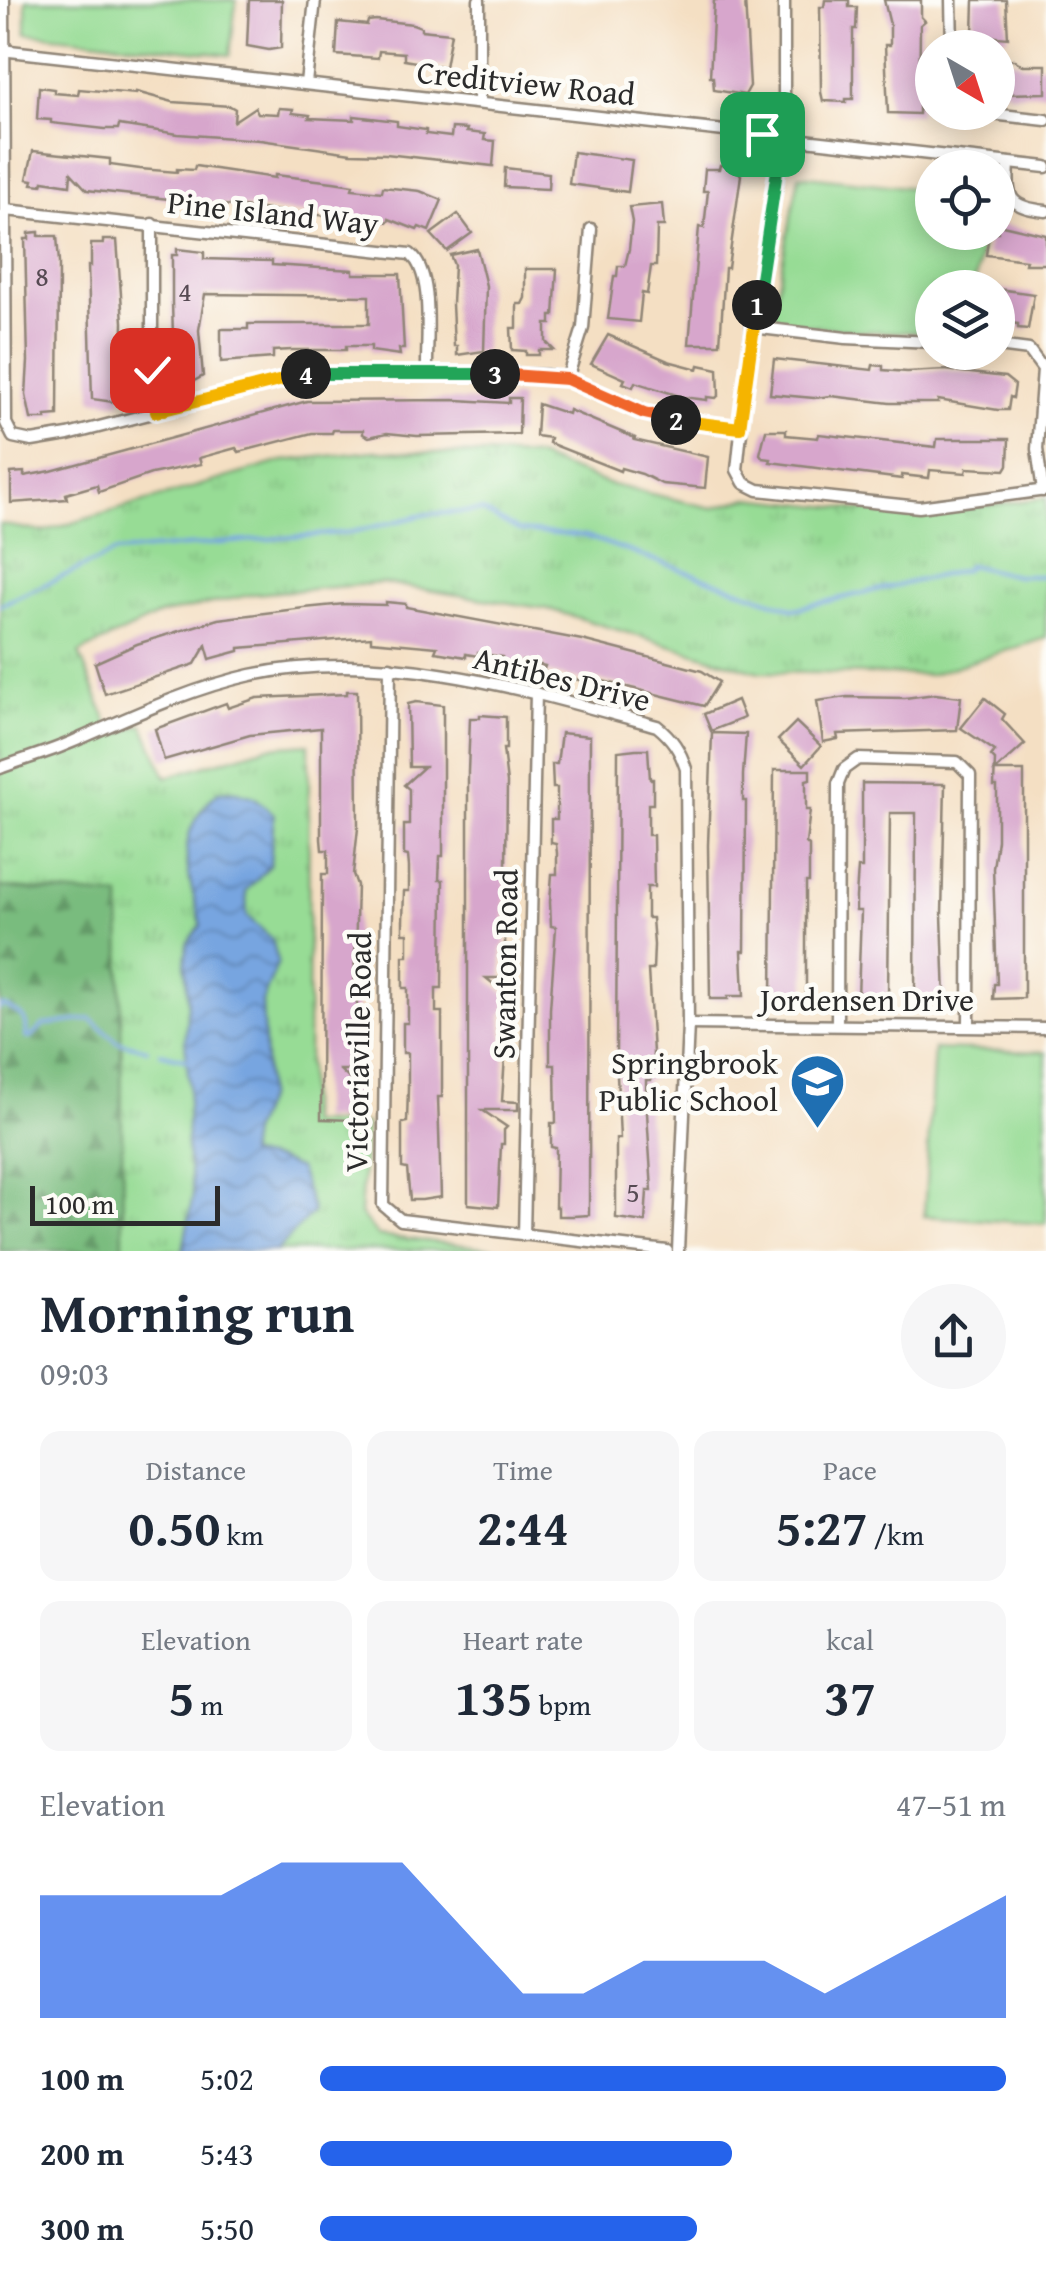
<!DOCTYPE html>
<meta charset="utf-8">
<style>
:root{--surface:#fff;--page:#f6f6f7;--text:#1f2937;--muted:#747a83;--accent:#2563eb}
body{margin:0;font-family:"Gentium Book Plus",serif;background:var(--page);color:var(--text);height:100vh;display:flex;flex-direction:column;font-size:38px;white-space:nowrap}
*{box-sizing:border-box;margin:0}
p{font-size:32px;color:var(--muted)}
.icon{flex:none;width:55px;height:55px;fill:none;stroke:currentColor;stroke-width:2;stroke-linecap:round;stroke-linejoin:round}
.map{position:relative;height:1251px;overflow:hidden}
.panel{display:flex;flex-direction:column;background:var(--surface);flex:1}
.panel>*{flex:none}
.needle{width:65px;rotate:141deg}
.tools{position:absolute;left:915px;top:30px;display:grid;gap:20px}
.tools a{display:grid;place-items:center;width:100px;height:100px;border-radius:50%;background:var(--surface);box-shadow:0 5px 25px #0003;font-size:50px}
.scale{position:absolute;left:30px;bottom:25px;width:190px;box-sizing:border-box;padding-left:10px;border:5px solid #2b2b2b;border-top:0;font-size:28px;line-height:35px;white-space:nowrap;color:#2b2b2b;-webkit-text-stroke:8px #fdfcf7;paint-order:stroke}
.pin{position:absolute;display:grid;place-items:center;width:85px;height:85px;color:#fff;margin:-42px;border-radius:20px;box-shadow:0 5px 15px #0006}
.km{position:absolute;width:50px;height:50px;margin:-25px;border-radius:50%;background:#222;color:#fff;font-size:28px;line-height:50px;text-align:center}
.round{display:grid;place-items:center;flex:none;width:105px;height:105px;border-radius:52px;background:var(--page)}
.headline{display:flex;align-items:center;justify-content:space-between;height:170px;padding:0 40px}
h1{font-size:55px;font-weight:700;line-height:75px}
.figures{display:grid;grid-template-columns:repeat(3,1fr);gap:15px;height:170px;padding:10px 40px}
.figures div{display:grid;align-content:center;border-radius:20px;background:var(--page);text-align:center}
.figures b{font-size:50px;font-weight:700}
.figures small{font-size:28px;font-weight:400}
.figures p{font-size:28px}
.chart{height:280px;padding:20px 40px}
.chart p{display:flex;justify-content:space-between}
.chart svg{width:100%;height:180px;margin-top:10px;fill:var(--accent);opacity:.7}
ul{padding:0 40px;list-style:none;font-size:32px}
li{display:grid;grid-template-columns:160px 120px 1fr;align-items:center;height:75px}
li i{height:25px;border-radius:12px;background:var(--accent)}
.map>svg:first-child{display:block}
.grass{fill:url(#grass-tufts);stroke:#618460;stroke-width:2.5}
.forest{fill:url(#forest-firs);stroke:#527454;stroke-width:2.5}
.park{fill:#97dc95;stroke:#618460;stroke-width:2.5}
.water{fill:url(#water-waves);stroke:#516886;stroke-width:2.5}
.lines{fill:none;stroke-linecap:round;stroke-linejoin:round}
.stream{stroke:#77a5e0;stroke-width:4}
.building{fill:#d7a6cc}
.minor-casing{stroke:#908577;stroke-width:15}
.minor{stroke:#fff;stroke-width:10}
.split-1-casing{stroke:#fff;stroke-width:20}
.split-2-casing{stroke:#fff;stroke-width:20}
.split-3-casing{stroke:#fff;stroke-width:20}
.split-4-casing{stroke:#fff;stroke-width:20}
.split-5-casing{stroke:#fff;stroke-width:20}
.split-1{stroke:#22a559;stroke-width:12}
.split-2{stroke:#f5b400;stroke-width:12}
.split-3{stroke:#f0652b;stroke-width:12}
.split-4{stroke:#22a559;stroke-width:12}
.split-5{stroke:#f5b400;stroke-width:12}
.labels{text-anchor:middle;stroke-width:9;stroke-linejoin:round;paint-order:stroke}
.number-label{font-size:28px;fill:#564a53}
.street-label{font-size:32px;fill:#2b2b2b;stroke:#fdfcf7}
.poi-label{font-size:32px;fill:#2b2b2b;stroke:#fdfcf7;text-anchor:end}
</style>
<div class="map">
<svg width="1046" height="1251" viewBox="0 0 1046 1251">
<defs>
<pattern id="grass-tufts" width="24" height="20" patternUnits="userSpaceOnUse" patternTransform="scale(2.5)"><rect width="24" height="20" fill="#97dc95"/><path d="M3 7l-1-3M5 7V3M7 7l1-3M15 17l-1-3M17 17v-4M19 17l1-3" fill="none" stroke="#82bd81"/></pattern>
<pattern id="forest-firs" width="22" height="20" patternUnits="userSpaceOnUse" patternTransform="scale(2.5)"><rect width="22" height="20" fill="#79bc7e"/><path d="M5 1l3.5 6h-7zM16 11l3.5 6h-7z" fill="#639967"/></pattern>
<pattern id="water-waves" width="16" height="10" patternUnits="userSpaceOnUse" patternTransform="scale(2.5)"><rect width="16" height="10" fill="#77a5e0"/><path d="M0 5q4-4 8 0t8 0" fill="none" stroke="#6287b6"/></pattern>
</defs>
<rect width="100%" height="100%" fill="#fdfcf7"/>
<filter id="ink" filterUnits="userSpaceOnUse"><feTurbulence type="fractalNoise" baseFrequency=".01" numOctaves="2"/><feDisplacementMap in="SourceGraphic" scale="20" xChannelSelector="R" yChannelSelector="G"/><feConvolveMatrix kernelMatrix="1 2 1 2 8 2 1 2 1" color-interpolation-filters="sRGB"/></filter>
<filter id="wash" filterUnits="userSpaceOnUse"><feTurbulence type="fractalNoise" baseFrequency=".0048" numOctaves="4" result="noise"/><feDisplacementMap in="SourceGraphic" scale="40" xChannelSelector="R" yChannelSelector="G"/><feGaussianBlur stdDeviation="2.25" result="paint"/><feColorMatrix in="noise" values="0 0 0 0 0 0 0 0 0 0 0 0 0 0 0 0 0 1.4 0 .05"/><feComposite in="paint" operator="in"/></filter>
<g filter="url(#wash)">
<rect width="100%" height="100%" fill="#f4dfc3"/>
<path class="grass" d="M 374,451 L 534,456 L 608,484 L 712,508 L 749,498 L 910,515 L 1046,498 L 1046,638 L 929,675 L 759,672 L 548,609 L 382,583 L 254,594 L 159,615 L 79,653 L 113,736 L 143,724 L 166,777 L 267,747 L 309,744 L 308,1123 L 366,1124 L 360,1214 L 378,1236 L 510,1250 L 0,1251 L 0,524 L 42,532 L 283,461 Z"/>
<path class="forest" d="M 0,887 L 120,897 L 123,1251 L 0,1251 Z"/>
<g class="park">
<path d="M 26,0 L 236,0 L 230,55 L 26,33 Z"/>
<path d="M 799,175 L 932,190 L 932,232 L 984,233 L 974,287 L 932,288 L 932,333 L 858,331 L 784,323 L 776,319 L 773,310 Z"/>
<path d="M 934,1049 L 1046,1052 L 1046,1224 L 924,1216 Z"/>
</g>
<path class="water" d="M 233,791 L 254,797 L 274,814 L 270,865 L 246,891 L 247,916 L 272,939 L 278,962 L 262,1002 L 267,1096 L 251,1133 L 248,1155 L 278,1160 L 299,1169 L 313,1212 L 276,1251 L 183,1251 L 193,1194 L 186,1145 L 189,1085 L 185,1041 L 188,1000 L 185,964 L 187,944 L 201,925 C 188,870 170,836 218,792 Z"/>
<g class="lines">
<g class="stream">
<path d="M 0,605 L 116,552 L 352,532 L 428,514 L 482,511 L 519,531 L 585,536 L 794,609 L 964,570 L 969,565 L 1016,576 L 1046,576"/>
<path d="M 0,1008 L 2,1005 C 20,1013 29,1016 26,1037 L 31,1037 L 44,1025 L 91,1019 L 118,1042 L 147,1049"/>
<path d="M 160,1053 L 188,1060"/>
</g>
</g>
<g id="blocks">
<g class="building">
<path d="M 249,0 L 282,0 L 281,48 L 269,50 L 247,46 Z"/>
<path d="M 714,0 L 745,0 L 750,86 L 745,95 L 714,90 L 713,77 L 710,77 Z"/>
<path d="M 825,0 L 849,0 L 849,7 L 857,7 L 856,29 L 853,29 L 853,99 L 846,99 L 846,102 L 823,101 L 821,92 L 820,7 L 824,7 Z"/>
<path d="M 884,0 L 921,0 L 921,17 L 925,21 L 920,25 L 919,114 L 888,113 L 885,45 L 890,45 L 890,25 Z"/>
<path d="M 974,0 L 1006,0 L 1008,38 L 973,35 Z"/>
<path d="M 376,20 L 413,24 L 421,27 L 421,30 L 451,33 L 445,67 L 404,60 L 404,53 L 379,51 L 378,58 L 336,55 L 338,22 L 367,25 L 368,21 Z"/>
<path d="M 1005,60 L 1014,60 L 1022,65 L 1046,65 L 1046,93 L 1008,94 L 1008,90 L 998,90 L 998,63 Z"/>
<path d="M 39,87 L 54,89 L 54,93 L 78,95 L 79,89 L 136,94 L 136,92 L 173,102 L 230,106 L 235,109 L 234,121 L 255,107 L 258,113 L 278,114 L 279,108 L 293,109 L 292,113 L 310,115 L 309,118 L 354,120 L 354,116 L 397,121 L 397,126 L 426,130 L 426,134 L 451,137 L 452,128 L 467,129 L 466,132 L 485,134 L 484,140 L 495,141 L 493,166 L 386,154 L 351,153 L 260,140 L 178,134 L 119,125 L 118,129 L 105,129 L 51,123 L 51,120 L 37,119 Z"/>
<path d="M 33,151 L 110,159 L 110,165 L 140,169 L 177,172 L 177,169 L 194,170 L 195,166 L 275,178 L 275,175 L 333,182 L 353,185 L 352,189 L 382,192 L 383,187 L 420,191 L 442,200 L 429,231 L 419,227 L 417,230 L 389,219 L 388,222 L 279,211 L 87,190 L 71,173 L 70,185 L 43,181 L 42,185 L 32,184 L 33,180 L 27,179 Z"/>
<path d="M 573,152 L 632,160 L 628,192 L 569,184 Z"/>
<path d="M 720,165 L 734,167 L 741,175 L 731,246 L 728,268 L 725,268 L 720,344 L 689,344 L 699,227 L 704,228 L 708,191 L 703,191 L 705,169 L 719,169 Z"/>
<path d="M 505,168 L 549,173 L 548,189 L 504,187 Z"/>
<path d="M 662,204 L 664,226 L 657,226 L 656,266 L 651,266 L 647,294 L 642,293 L 639,322 L 608,319 L 614,276 L 617,276 L 618,266 L 625,266 L 629,249 L 632,222 L 629,207 Z"/>
<path d="M 458,214 L 472,233 L 447,251 L 431,234 Z"/>
<path d="M 998,224 L 1046,235 L 1046,264 L 1025,264 L 1026,260 L 986,255 L 989,232 L 998,232 Z"/>
<path d="M 39,232 L 39,236 L 57,236 L 59,263 L 58,415 L 45,416 L 46,419 L 31,419 L 26,395 L 28,361 L 25,239 L 29,239 L 29,233 Z"/>
<path d="M 103,240 L 117,240 L 123,322 L 121,403 L 92,399 L 88,266 L 91,266 L 91,244 L 103,244 Z"/>
<path d="M 177,249 L 204,252 L 204,259 L 272,261 L 272,265 L 353,270 L 353,274 L 400,274 L 404,349 L 399,349 L 400,355 L 371,351 L 371,346 L 346,346 L 346,350 L 292,350 L 273,351 L 273,358 L 221,362 L 221,329 L 248,329 L 248,324 L 369,324 L 369,296 L 205,294 L 199,330 L 203,376 L 194,381 L 178,381 L 177,372 L 174,372 L 172,302 L 172,255 L 177,255 Z"/>
<path d="M 477,249 L 486,286 L 484,351 L 457,355 L 457,346 L 454,346 L 452,304 L 454,265 L 450,255 Z"/>
<path d="M 525,269 L 557,269 L 554,316 L 551,316 L 551,324 L 546,324 L 546,342 L 554,350 L 539,350 L 539,355 L 526,355 L 526,351 L 512,350 L 511,328 L 517,328 L 517,304 L 522,304 L 525,298 Z"/>
<path d="M 998,289 L 1034,294 L 1028,329 L 1018,328 L 1018,324 L 998,322 Z"/>
<path d="M 608,335 L 668,361 L 698,369 L 699,365 L 718,369 L 719,395 L 716,398 L 707,397 L 707,400 L 683,397 L 635,382 L 633,387 L 623,383 L 625,379 L 591,364 Z"/>
<path d="M 774,359 L 872,370 L 873,365 L 883,366 L 883,370 L 907,372 L 945,370 L 1005,377 L 1015,385 L 1013,398 L 1010,397 L 1008,410 L 998,410 L 938,400 L 938,403 L 890,403 L 831,396 L 814,398 L 770,394 Z"/>
<path d="M 509,398 L 520,398 L 519,434 L 417,436 L 387,433 L 369,437 L 363,434 L 363,430 L 333,430 L 332,433 L 312,433 L 239,452 L 236,448 L 199,458 L 201,464 L 151,474 L 99,492 L 97,485 L 66,494 L 67,499 L 11,503 L 11,473 L 24,472 L 24,476 L 51,471 L 307,401 L 457,400 L 509,403 Z"/>
<path d="M 538,404 L 568,414 L 569,410 L 635,438 L 634,440 L 708,457 L 705,488 L 662,484 L 642,474 L 621,468 L 620,471 L 549,443 L 550,438 L 536,436 Z"/>
<path d="M 766,430 L 786,430 L 786,435 L 818,438 L 819,434 L 936,447 L 937,439 L 1009,439 L 1008,465 L 1005,470 L 967,468 L 966,473 L 930,470 L 929,478 L 902,475 L 902,479 L 770,462 L 771,459 L 763,458 L 760,454 Z"/>
<path d="M 386,602 L 406,604 L 406,607 L 582,640 L 702,671 L 719,682 L 704,706 L 607,682 L 586,678 L 584,681 L 543,672 L 545,666 L 522,661 L 520,667 L 501,663 L 502,657 L 478,653 L 478,656 L 466,654 L 466,657 L 435,652 L 437,647 L 371,641 L 371,637 L 239,648 L 239,651 L 210,659 L 206,645 L 195,664 L 105,694 L 95,663 L 137,644 L 218,619 L 304,608 L 345,604 L 386,605 Z"/>
<path d="M 347,691 L 357,691 L 358,828 L 353,874 L 357,885 L 354,995 L 357,995 L 357,1038 L 354,1038 L 353,1070 L 340,1070 L 357,1086 L 357,1120 L 321,1119 L 322,874 L 328,874 L 328,850 L 322,850 L 321,839 L 321,728 L 250,735 L 164,760 L 155,729 L 226,703 L 228,708 L 257,698 L 347,694 Z"/>
<path d="M 935,694 L 961,697 L 957,730 L 837,734 L 838,739 L 823,742 L 817,701 L 847,697 L 905,698 Z"/>
<path d="M 985,698 L 1005,714 L 1002,719 L 1025,744 L 995,771 L 1024,771 L 1024,998 L 993,999 L 994,984 L 997,984 L 993,868 L 997,840 L 997,786 L 994,786 L 995,760 L 991,756 L 995,751 L 961,728 Z"/>
<path d="M 737,700 L 744,718 L 711,731 L 704,714 Z"/>
<path d="M 416,702 L 443,705 L 443,856 L 440,856 L 439,880 L 443,880 L 442,988 L 436,988 L 436,1012 L 442,1012 L 442,1097 L 438,1097 L 441,1197 L 422,1200 L 410,1200 L 407,1169 L 402,1168 L 402,1123 L 407,1122 L 408,1088 L 408,1053 L 403,1053 L 403,1023 L 408,1023 L 408,988 L 403,988 L 403,956 L 408,956 L 408,933 L 403,933 L 403,921 L 404,891 L 409,891 L 409,867 L 408,856 L 404,855 L 404,825 L 409,825 L 409,789 L 404,785 L 424,767 L 409,767 L 408,704 Z"/>
<path d="M 480,715 L 506,717 L 506,749 L 503,749 L 507,783 L 505,947 L 502,947 L 502,978 L 486,978 L 507,995 L 505,1013 L 502,1013 L 505,1057 L 502,1101 L 518,1102 L 518,1110 L 482,1110 L 507,1127 L 504,1130 L 504,1144 L 501,1144 L 498,1207 L 468,1204 L 468,772 L 470,718 L 480,718 Z"/>
<path d="M 796,722 L 821,746 L 804,765 L 778,740 Z"/>
<path d="M 561,733 L 590,736 L 589,1215 L 573,1216 L 558,1216 L 558,1207 L 555,1207 L 556,1148 L 551,1147 L 551,1123 L 556,1123 L 555,1065 L 550,1065 L 550,1009 L 556,927 L 551,926 L 550,902 L 552,874 L 557,874 L 557,853 L 556,844 L 551,843 L 551,819 L 557,819 L 557,788 L 553,788 L 552,764 L 557,764 Z"/>
<path d="M 712,733 L 746,734 L 743,775 L 743,801 L 746,801 L 745,951 L 742,951 L 744,996 L 728,996 L 728,999 L 710,999 L 708,845 Z"/>
<path d="M 636,749 L 648,749 L 650,779 L 653,779 L 653,804 L 648,804 L 648,835 L 653,835 L 654,887 L 647,887 L 647,918 L 652,918 L 654,945 L 653,970 L 648,970 L 653,1053 L 651,1080 L 646,1080 L 646,1097 L 652,1191 L 647,1191 L 645,1222 L 616,1218 L 616,1139 L 620,1139 L 616,1053 L 618,751 Z"/>
<path d="M 774,770 L 810,770 L 810,779 L 806,780 L 806,810 L 810,810 L 806,843 L 809,846 L 809,882 L 806,882 L 806,998 L 772,998 Z"/>
<path d="M 862,783 L 945,784 L 942,915 L 945,998 L 915,998 L 916,813 L 890,813 L 888,998 L 858,998 L 861,911 L 856,911 L 856,897 L 858,868 L 862,868 Z"/>
</g>
</g>
</g>
<g filter="url(#ink)">
<use href="#blocks" fill-opacity="0" stroke="#908577" stroke-width="2.5"/>
<g class="lines">
<defs>
<g id="minor">
<path d="M 4,0 L 6,423 L 13,437 L 32,441 L 68,435 L 308,373 L 547,375 L 567,379 L 653,416 L 740,428"/>
<path d="M 784,0 L 784,116 L 781,156 L 752,327 L 737,470 L 744,483 L 758,490 L 919,507 L 1046,490"/>
<path d="M 951,0 L 952,48"/>
<path d="M 1,50 L 1046,167"/>
<path d="M 306,83 L 315,0"/>
<path d="M 479,102 L 479,0"/>
<path d="M 974,112 L 1046,120"/>
<path d="M 1009,163 C 1007,198 1008,207 1046,211"/>
<path d="M 6,210 L 410,254 C 435,273 426,342 427,373"/>
<path d="M 152,224 L 152,370 L 156,412"/>
<path d="M 752,327 L 846,338 L 932,342"/>
<path d="M 998,346 L 1029,350 L 1043,369 L 1037,449 L 1043,491"/>
<path d="M 567,379 L 583,328 L 591,229"/>
<path d="M 390,667 L 383,1205 L 401,1220 L 667,1251"/>
<path d="M 0,768 C 24,759 49,752 72,742 C 130,717 188,689 251,675 C 387,647 526,690 657,726 C 672,738 680,750 686,769 L 688,1024 L 678,1251"/>
<path d="M 688,1024 L 1046,1028"/>
<path d="M 837,1024 L 838,784 L 844,769 L 858,759 L 957,762 L 970,775 L 969,1025"/>
<path d="M 524,1235 L 536,693"/>
</g>
</defs>
<use href="#minor" class="minor-casing"/>
<use href="#minor" class="minor"/>
</g>
</g>
<g class="lines" filter="url(#ink)">
<defs>
<path id="split-1" d="M 757,305 L 782,137 L 762,134"/>
<path id="split-2" d="M 676,420 L 740,428 L 757,305"/>
<path id="split-3" d="M 495,374 L 567,379 L 644,413 L 676,420"/>
<path id="split-4" d="M 306,374 L 495,374"/>
<path id="split-5" d="M 152,370 L 156,412 L 306,374"/>
</defs>
<use href="#split-1" class="split-1-casing"/>
<use href="#split-2" class="split-2-casing"/>
<use href="#split-3" class="split-3-casing"/>
<use href="#split-4" class="split-4-casing"/>
<use href="#split-5" class="split-5-casing"/>
<use href="#split-1" class="split-1"/>
<use href="#split-2" class="split-2"/>
<use href="#split-3" class="split-3"/>
<use href="#split-4" class="split-4"/>
<use href="#split-5" class="split-5"/>
</g>
<defs>
<symbol id="school-pin" viewBox="-11 -11 22 30"><path d="M0 17L-7.5 6A9.5 9.5 0 1 1 7.5 6Z" fill="#1f6fb2" stroke="#fdfcf7"/><path d="M0-5L7-2L0 1L-7-2ZM-4 1L0 2.5L4 1V4Q0 6-4 4Z" fill="#fff"/></symbol>
</defs>
<g fill-rule="evenodd">
<use href="#school-pin" x="786" y="1050" width="63" height="86"/>
</g>
<g class="labels">
<g class="number-label">
<text x="42" y="286">8</text>
<text x="185" y="301">4</text>
<text x="633" y="1202">5</text>
</g>
<g class="street-label">
<text transform="translate(526 83) rotate(6)" y="11">Creditview Road</text>
<text transform="translate(273 213) rotate(6)" y="11">Pine Island Way</text>
<text transform="translate(562 679) rotate(14)" y="11">Antibes Drive</text>
<text transform="translate(505 964) rotate(-89)" y="11">Swanton Road</text>
<text x="867" y="1011">Jordensen Drive</text>
<text transform="translate(358 1052) rotate(-89)" y="11">Victoriaville Road</text>
</g>
<g class="poi-label">
<text x="778" y="1074">Springbrook<tspan x="778" dy="37">Public School</tspan></text>
</g>
</g>
</svg>
<div class="tools">
<a><svg class="needle" viewBox="-14 -14 28 28"><path d="M0-13l5 13h-10z" fill="#e53935"/><path d="M0 13l5-13h-10z" fill="#747a83"/></svg></a>
<a><svg class="icon" aria-label="locate" viewBox="0 0 24 24"><circle cx="12" cy="12" r="6"/><path d="M12 2v4M12 18v4M2 12h4M18 12h4"/></svg></a>
<a><svg class="icon" aria-label="layers" viewBox="0 0 24 24"><path d="M12 4l9 5-9 5-9-5zM3 14l9 5 9-5"/></svg></a>
</div>
<div class="scale">100 m</div>
<div class="pin" style="left:762px;top:134px;background:#1e9e55"><svg class="icon" aria-label="arrive" viewBox="0 0 24 24"><path d="M6 21V4h12l-3 4 3 4H6"/></svg></div>
<div class="pin" style="left:152px;top:370px;background:#d93025"><svg class="icon" aria-label="check" viewBox="0 0 24 24"><path d="M5 12l5 5 9-10"/></svg></div>
<b class="km" style="left:757px;top:305px">1</b>
<b class="km" style="left:676px;top:420px">2</b>
<b class="km" style="left:495px;top:374px">3</b>
<b class="km" style="left:306px;top:374px">4</b>
</div>
<section class="panel">
<div class="headline"><div><h1>Morning run</h1><p>09:03</p></div><a class="round"><svg class="icon" aria-label="share" viewBox="0 0 24 24"><path d="M12 15V3M7 8l5-5 5 5M5 13v7h14v-7"/></svg></a></div>
<div class="figures">
<div><p>Distance</p><b>0.50<small> km</small></b></div>
<div><p>Time</p><b>2:44</b></div>
<div><p>Pace</p><b>5:27<small> /km</small></b></div>
</div>
<div class="figures">
<div><p>Elevation</p><b>5<small> m</small></b></div>
<div><p>Heart rate</p><b>135<small> bpm</small></b></div>
<div><p>kcal</p><b>37</b></div>
</div>
<div class="chart"><p><span>Elevation</span>47–51 m</p>
<svg viewBox="0 0 160 44" preserveAspectRatio="none"><path d="M0 44V14L10 14L20 14L30 14L40 6L50 6L60 6L70 22L80 38L90 38L100 30L110 30L120 30L130 38L140 30L150 22L160 14V44z"/></svg>
</div>
<ul>
<li><b>100 m</b>5:02<i style="width:100%"></i></li>
<li><b>200 m</b>5:43<i style="width:60%"></i></li>
<li><b>300 m</b>5:50<i style="width:55%"></i></li>
</ul>
</section>
